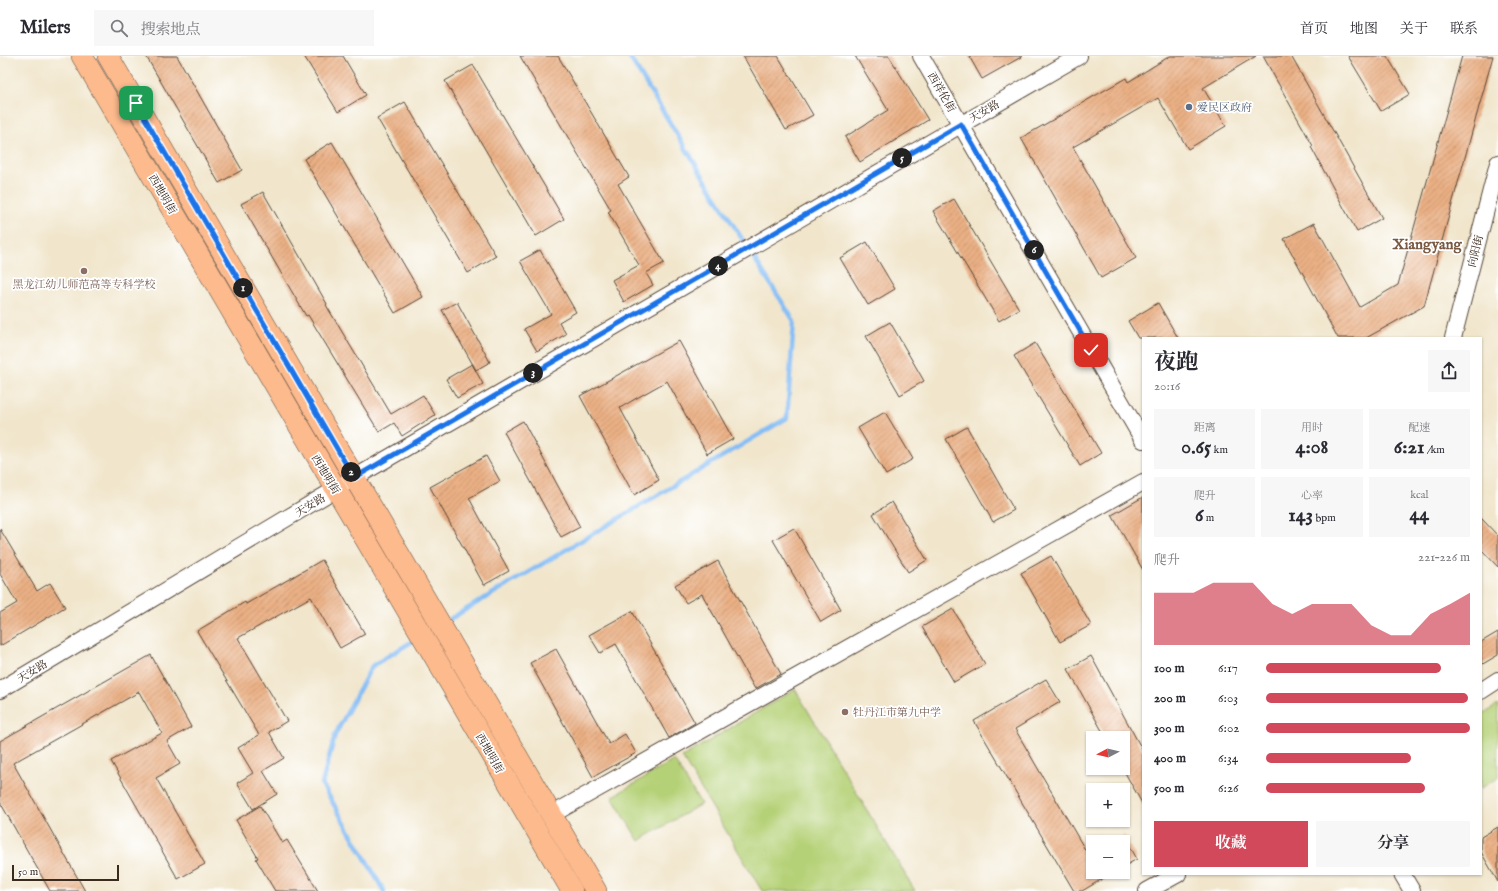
<!DOCTYPE html>
<html lang="zh">
<meta charset="utf-8">
<style>
:root{--surface:#fff;--page:#f7f7f7;--text:#2b2b33;--muted:#7c7c81;--line:#e1e1e2;--accent:#d1495b}
body{margin:0;font-family:"IM FELL English","Noto Serif SC",serif;background:var(--page);color:var(--text);height:100vh;display:flex;flex-direction:column;font-size:15px;white-space:nowrap}
*{box-sizing:border-box;margin:0}
p{font-size:13px;color:var(--muted)}
.icon{flex:none;width:22px;height:22px;fill:none;stroke:currentColor;stroke-width:2;stroke-linecap:round;stroke-linejoin:round}
.map{position:relative;flex:1;overflow:hidden}
.sheet{position:absolute;left:1142px;top:281px;width:340px;height:538px;display:flex;flex-direction:column;background:var(--surface);border-radius:0px;box-shadow:0 1px 3px #0004}
.sheet>*{flex:none}
.needle{width:26px;rotate:263deg}
.controls{position:absolute;left:1086px;top:675px;display:grid;gap:8px}
.controls a{display:grid;place-items:center;width:44px;height:44px;border-radius:0px;background:var(--surface);box-shadow:0 1px 3px #0004;font-size:20px}
.scale{position:absolute;left:12px;bottom:10px;width:107px;box-sizing:border-box;padding-left:4px;border:2px solid #3b2a1e;border-top:0;font-size:11px;line-height:14px;white-space:nowrap;color:#3b2a1e;-webkit-text-stroke:3px #fff;paint-order:stroke}
.pin{position:absolute;display:grid;place-items:center;width:34px;height:34px;color:#fff;margin:-17px;border-radius:8px;box-shadow:0 2px 6px #0006}
.km{position:absolute;width:20px;height:20px;margin:-10px;border-radius:50%;background:#222;color:#fff;font-size:11px;line-height:20px;text-align:center}
.round{display:grid;place-items:center;flex:none;width:42px;height:42px;border-radius:0px;background:var(--page)}
.summary{display:flex;align-items:center;justify-content:space-between;height:68px;padding:0 12px}
h1{font-size:22px;font-weight:700;line-height:30px}
.stats{display:grid;grid-template-columns:repeat(3,1fr);gap:6px;height:68px;padding:4px 12px}
.stats div{display:grid;align-content:center;border-radius:0px;background:var(--page);text-align:center}
.stats b{font-size:20px;font-weight:700}
.stats small{font-size:11px;font-weight:400}
.stats p{font-size:11px}
.chart{height:112px;padding:8px 12px}
.chart p{display:flex;justify-content:space-between}
.chart svg{width:100%;height:72px;margin-top:4px;fill:var(--accent);opacity:.7}
.action{display:flex;gap:8px;margin-top:auto;padding:8px 12px}
.action a{flex:1;height:46px;border-radius:0px;background:var(--accent);color:#fff;font-size:16px;font-weight:700;line-height:46px;text-align:center}
.action a+a{background:var(--page);color:var(--text)}
ul{padding:0 12px;list-style:none;font-size:13px}
li{display:grid;grid-template-columns:64px 48px 1fr;align-items:center;height:30px}
li i{height:10px;border-radius:5px;background:var(--accent)}
header{display:flex;align-items:center;gap:24px;box-sizing:border-box;height:56px;padding:0 20px;background:var(--surface);border-bottom:1px solid var(--line)}
header strong{font-size:19px}
nav{display:flex;gap:22px;margin-inline-start:auto;font-size:14px}
.search{width:280px;height:36px;background:var(--page);display:flex;align-items:center;gap:10px;box-sizing:border-box;padding:0 14px;border-radius:0px;color:var(--muted);font-size:15px}
.map>svg:first-child{display:block}
.green{fill:#b5d177;stroke:#787e4a}
.lines{fill:none;stroke-linecap:round;stroke-linejoin:round}
.stream{stroke:#84bdf5;stroke-width:4.5}
.building{fill:url(#building-hatch)}
.minor-casing{stroke:#564638;stroke-width:18}
.major-casing{stroke:#564638;stroke-width:22}
.minor{stroke:#fff;stroke-width:16}
.major{stroke:#fcba8d;stroke-width:21}
.route-casing{stroke:#fff;stroke-width:8}
.route{stroke:#1a73e8;stroke-width:5}
.service-dot{fill:#5c6f8a;stroke:#fff;stroke-width:1.5}
.education-dot{fill:#8d6e63;stroke:#fff;stroke-width:1.5}
.labels{text-anchor:middle;stroke-width:3.5;stroke-linejoin:round;paint-order:stroke}
.street-label{font-size:11px;fill:#3b2a1e;stroke:#fff}
.service-label{font-size:11px;fill:#4e5e75;stroke:#fff;text-anchor:start}
.education-label{font-size:11px;fill:#785e54;stroke:#fff}
.district-label{font-size:15px;font-weight:bold;fill:#795942;stroke:#fff}
</style>
<header>
<strong>Milers</strong>
<div class="search"><svg class="icon" aria-label="search" viewBox="0 0 24 24"><circle cx="10" cy="10" r="6"/><path d="M15 15l6 6"/></svg>搜索地点</div>
<nav><a>首页</a><a>地图</a><a>关于</a><a>联系</a></nav>
</header>
<div class="map">
<svg width="1498" height="835" viewBox="0 0 1498 835">
<defs>
<pattern id="building-hatch" width="6" height="6" patternUnits="userSpaceOnUse"><rect width="6" height="6" fill="#ebb085"/><path d="M-1 1l2-2M0 6l6-6M5 7l2-2" fill="none" stroke="#c08f6c"/></pattern>
</defs>
<rect width="100%" height="100%" fill="#fff"/>
<filter id="ink" filterUnits="userSpaceOnUse"><feTurbulence type="fractalNoise" baseFrequency=".025" numOctaves="2"/><feDisplacementMap in="SourceGraphic" scale="8" xChannelSelector="R" yChannelSelector="G"/><feConvolveMatrix kernelMatrix="1 2 1 2 8 2 1 2 1" color-interpolation-filters="sRGB"/></filter>
<filter id="wash" filterUnits="userSpaceOnUse"><feTurbulence type="fractalNoise" baseFrequency=".012" numOctaves="4" result="noise"/><feDisplacementMap in="SourceGraphic" scale="16" xChannelSelector="R" yChannelSelector="G"/><feGaussianBlur stdDeviation="0.9" result="paint"/><feColorMatrix in="noise" values="0 0 0 0 0 0 0 0 0 0 0 0 0 0 0 0 0 1.4 0 .05"/><feComposite in="paint" operator="in"/></filter>
<g filter="url(#wash)">
<rect width="100%" height="100%" fill="#f1e6cc"/>
<g class="green">
<path d="M 795,633 L 915,835 L 762,835 L 682,701 Z"/>
<path d="M 1498,649 L 1498,722 L 1481,732 L 1481,659 Z"/>
<path d="M 674,704 L 701,748 L 639,785 L 612,741 Z"/>
</g>
<g class="lines">
<g class="stream">
<path d="M 445,566 L 787,362 L 794,265 L 715,140 L 629,0"/>
<path d="M 384,835 L 322,728 L 335,679 L 372,610 L 418,582"/>
</g>
</g>
<g id="blocks">
<g class="building">
<path d="M 146,0 L 177,0 L 242,114 L 219,127 Z"/>
<path d="M 304,0 L 343,0 L 366,39 L 338,56 Z"/>
<path d="M 520,0 L 558,0 L 629,121 L 618,128 L 664,207 L 646,217 L 653,229 L 624,246 L 612,224 L 639,209 L 608,156 L 611,154 Z"/>
<path d="M 743,0 L 778,0 L 813,59 L 786,74 Z"/>
<path d="M 855,0 L 889,0 L 928,64 L 860,106 L 845,81 L 888,54 Z"/>
<path d="M 969,0 L 1023,0 L 982,23 Z"/>
<path d="M 1170,0 L 1256,0 L 1203,32 L 1226,70 L 1188,93 L 1158,42 L 1073,91 L 1136,202 L 1101,222 L 1021,82 L 1126,22 L 1128,26 Z"/>
<path d="M 1263,0 L 1291,0 L 1382,162 L 1357,176 L 1311,91 L 1313,90 Z"/>
<path d="M 1348,0 L 1387,0 L 1410,38 L 1381,55 Z"/>
<path d="M 1462,0 L 1493,0 L 1424,250 L 1366,282 L 1338,282 L 1284,183 L 1314,167 L 1360,251 L 1398,229 Z"/>
<path d="M 473,9 L 564,163 L 536,180 L 445,25 Z"/>
<path d="M 405,46 L 496,200 L 468,217 L 377,62 Z"/>
<path d="M 332,86 L 423,241 L 395,257 L 304,103 Z"/>
<path d="M 263,136 L 327,248 L 326,249 L 391,358 L 423,339 L 435,359 L 402,380 L 394,367 L 379,376 L 308,259 L 306,260 L 241,148 Z"/>
<path d="M 954,143 L 1019,253 L 999,265 L 933,155 Z"/>
<path d="M 867,186 L 895,233 L 868,249 L 840,202 Z"/>
<path d="M 540,194 L 576,256 L 559,266 L 566,278 L 537,295 L 524,273 L 551,258 L 520,205 Z"/>
<path d="M 457,246 L 490,306 L 476,314 L 442,254 Z"/>
<path d="M 1158,247 L 1178,282 L 1138,282 L 1128,265 Z"/>
<path d="M 890,266 L 924,325 L 900,339 L 866,280 Z"/>
<path d="M 679,285 L 733,383 L 707,398 L 667,325 L 635,343 L 620,352 L 659,424 L 634,439 L 580,340 Z"/>
<path d="M 1035,287 L 1101,397 L 1080,410 L 1014,300 Z"/>
<path d="M 472,308 L 483,328 L 457,342 L 446,323 Z"/>
<path d="M 885,356 L 913,403 L 886,419 L 858,372 Z"/>
<path d="M 523,365 L 580,471 L 561,481 L 504,376 Z"/>
<path d="M 967,371 L 1014,454 L 993,466 L 946,383 Z"/>
<path d="M 486,400 L 500,425 L 469,442 L 509,515 L 484,529 L 430,431 Z"/>
<path d="M 1143,441 L 1143,514 L 1112,459 Z"/>
<path d="M 892,446 L 927,504 L 908,516 L 873,458 Z"/>
<path d="M 1481,462 L 1498,480 L 1498,511 L 1481,493 Z"/>
<path d="M 794,472 L 841,554 L 821,566 L 773,484 Z"/>
<path d="M 0,473 L 37,535 L 50,527 L 65,551 L 0,590 L 0,557 L 17,547 L 0,518 Z"/>
<path d="M 1051,500 L 1091,569 L 1060,586 L 1021,517 Z"/>
<path d="M 322,504 L 365,578 L 340,592 L 311,541 L 238,582 L 287,665 L 269,676 L 284,702 L 263,715 L 277,738 L 253,753 L 237,727 L 253,717 L 238,692 L 259,679 L 197,575 L 245,546 L 246,548 Z"/>
<path d="M 718,505 L 781,618 L 755,633 L 702,538 L 686,547 L 675,529 Z"/>
<path d="M 953,553 L 985,608 L 954,626 L 922,571 Z"/>
<path d="M 632,555 L 695,667 L 669,682 L 616,588 L 600,597 L 589,579 Z"/>
<path d="M 1498,576 L 1498,599 L 1481,609 L 1481,586 Z"/>
<path d="M 556,593 L 609,688 L 625,678 L 636,697 L 593,721 L 530,607 Z"/>
<path d="M 151,599 L 191,671 L 167,685 L 180,708 L 156,722 L 205,808 L 178,823 L 111,705 L 162,677 L 139,636 L 13,707 L 85,835 L 50,835 L 0,746 L 0,685 Z"/>
<path d="M 1091,600 L 1143,695 L 1143,749 L 1123,713 L 1123,682 L 1106,682 L 1068,613 Z"/>
<path d="M 1046,623 L 1060,646 L 1015,673 L 1087,797 L 1093,794 L 1093,816 L 1114,816 L 1082,835 L 1074,835 L 974,665 Z"/>
<path d="M 260,750 L 282,787 L 287,784 L 318,835 L 275,835 L 256,803 L 258,802 L 236,764 Z"/>
<path d="M 1498,771 L 1498,826 L 1481,796 L 1481,781 Z"/>
<path d="M 1123,778 L 1137,803 L 1123,811 Z"/>
</g>
</g>
</g>
<g filter="url(#ink)">
<use href="#blocks" fill-opacity="0" stroke="#564638" stroke-width="1"/>
<g class="lines">
<defs>
<g id="minor">
<path d="M 921,0 L 1143,384"/>
<path d="M 1453,282 L 1498,107"/>
<path d="M 0,634 L 354,422 L 1079,0"/>
<path d="M 1481,635 L 1498,624"/>
<path d="M 551,759 L 1143,426"/>
<path d="M 1402,818 L 1412,835"/>
<path d="M 1147,835 L 1178,818"/>
</g>
<g id="major">
<path d="M 82,0 L 572,835"/>
<path d="M 108,0 L 596,835"/>
</g>
</defs>
<use href="#minor" class="minor-casing"/>
<use href="#major" class="major-casing"/>
<use href="#minor" class="minor"/>
<use href="#major" class="major"/>
</g>
</g>
<g class="lines" filter="url(#ink)">
<defs>
<path id="route" d="M 136,47 L 354,422 L 961,68 L 1091,294"/>
</defs>
<use href="#route" class="route-casing"/>
<use href="#route" class="route"/>
</g>
<circle class="service-dot" cx="1189" cy="51" r="4"/>
<g class="education-dot">
<circle cx="84" cy="215" r="4"/>
<circle cx="845" cy="656" r="4"/>
</g>
<g class="labels">
<g class="street-label">
<text transform="translate(942 36) rotate(60)" y="4">西祥伦街</text>
<text transform="translate(984 55) rotate(-30)" y="4">天安路</text>
<text transform="translate(163 138) rotate(60)" y="4">西地明街</text>
<text transform="translate(1475 195) rotate(-76)" y="4">向阳街</text>
<text transform="translate(326 418) rotate(59)" y="4">西地明街</text>
<text transform="translate(310 449) rotate(-31)" y="4">天安路</text>
<text transform="translate(32 615) rotate(-31)" y="4">天安路</text>
<text transform="translate(490 697) rotate(60)" y="4">西地明街</text>
</g>
<g class="service-label">
<text x="1197" y="55">爱民区政府</text>
</g>
<g class="education-label">
<text x="84" y="232">黑龙江幼儿师范高等专科学校</text>
<text x="853" y="660" text-anchor="start">牡丹江市第九中学</text>
</g>
<g class="district-label">
<text x="1427" y="193">Xiangyang</text>
</g>
</g>
</svg>
<div class="controls">
<a><svg class="needle" viewBox="-14 -14 28 28"><path d="M0-13l5 13h-10z" fill="#e53935"/><path d="M0 13l5-13h-10z" fill="#7c7c81"/></svg></a>
<a>+</a>
<a>−</a>
</div>
<div class="scale">50 m</div>
<div class="pin" style="left:136px;top:47px;background:#1e9e55"><svg class="icon" aria-label="arrive" viewBox="0 0 24 24"><path d="M6 21V4h12l-3 4 3 4H6"/></svg></div>
<div class="pin" style="left:1091px;top:294px;background:#d93025"><svg class="icon" aria-label="check" viewBox="0 0 24 24"><path d="M5 12l5 5 9-10"/></svg></div>
<b class="km" style="left:243px;top:232px">1</b>
<b class="km" style="left:351px;top:416px">2</b>
<b class="km" style="left:533px;top:317px">3</b>
<b class="km" style="left:718px;top:210px">4</b>
<b class="km" style="left:902px;top:102px">5</b>
<b class="km" style="left:1034px;top:194px">6</b>
<section class="sheet">
<div class="summary"><div><h1>夜跑</h1><p>20:16</p></div><a class="round"><svg class="icon" aria-label="share" viewBox="0 0 24 24"><path d="M12 15V3M7 8l5-5 5 5M5 13v7h14v-7"/></svg></a></div>
<div class="stats">
<div><p>距离</p><b>0.65<small> km</small></b></div>
<div><p>用时</p><b>4:08</b></div>
<div><p>配速</p><b>6:21<small> /km</small></b></div>
</div>
<div class="stats">
<div><p>爬升</p><b>6<small> m</small></b></div>
<div><p>心率</p><b>143<small> bpm</small></b></div>
<div><p>kcal</p><b>44</b></div>
</div>
<div class="chart"><p><span>爬升</span>221–226 m</p>
<svg viewBox="0 0 160 44" preserveAspectRatio="none"><path d="M0 44V12L10 12L20 12L30 6L40 6L50 6L60 19L70 25L80 19L90 19L100 19L110 32L120 38L130 38L140 25L150 19L160 12V44z"/></svg>
</div>
<ul>
<li><b>100 m</b>6:17<i style="width:86%"></i></li>
<li><b>200 m</b>6:03<i style="width:99%"></i></li>
<li><b>300 m</b>6:02<i style="width:100%"></i></li>
<li><b>400 m</b>6:34<i style="width:71%"></i></li>
<li><b>500 m</b>6:26<i style="width:78%"></i></li>
</ul>
<div class="action"><a>收藏</a><a>分享</a></div>
</section>
</div>
